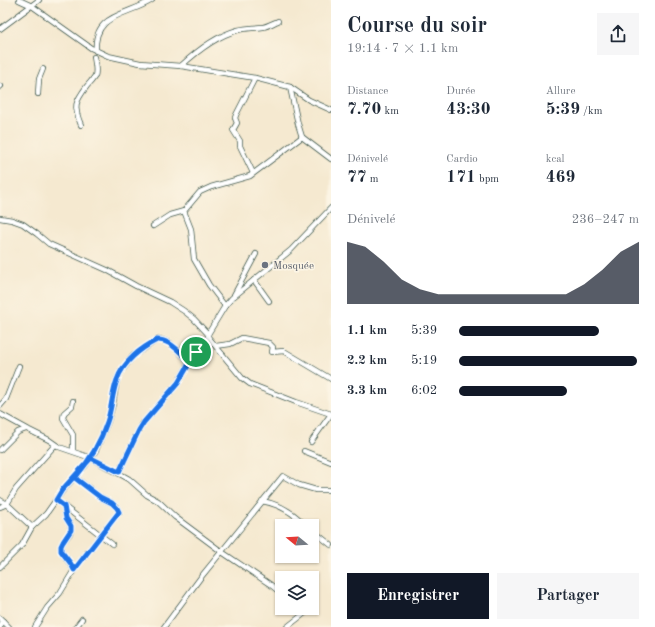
<!DOCTYPE html>
<html lang="fr">
<meta charset="utf-8">
<style>
:root{--surface:#fff;--page:#f6f6f7;--text:#1f2937;--muted:#747a83;--accent:#111827}
body{margin:0;font-family:"Old Standard TT",serif;background:var(--page);color:var(--text);height:100vh;display:flex;flex-direction:column;font-size:15px;white-space:nowrap}
*{box-sizing:border-box;margin:0}
p{font-size:13px;color:var(--muted)}
.icon{flex:none;width:22px;height:22px;fill:none;stroke:currentColor;stroke-width:2;stroke-linecap:round;stroke-linejoin:round}
.map{position:relative;flex:1;overflow:hidden}
.side{display:flex;flex-direction:column;background:var(--surface);width:324px}
.side>*{flex:none}
.needle{width:26px;rotate:288deg}
.tools{position:absolute;left:275px;top:519px;display:grid;gap:8px}
.tools a{display:grid;place-items:center;width:44px;height:44px;border-radius:0px;background:var(--surface);box-shadow:0 1px 3px #0004;font-size:20px}
.pin{position:absolute;display:grid;place-items:center;width:34px;height:34px;color:#fff;margin:-17px;border:2px solid #fff;border-radius:50%;box-shadow:0 1px 4px #0007}
.round{display:grid;place-items:center;flex:none;width:42px;height:42px;border-radius:0px;background:var(--page)}
.summary{display:flex;align-items:center;justify-content:space-between;height:68px;padding:0 16px}
h1{font-size:22px;font-weight:600;line-height:30px}
.figures{display:grid;grid-template-columns:repeat(3,1fr);gap:6px;height:68px;padding:4px 16px}
.figures div{display:grid;align-content:center}
.figures b{font-size:17px;font-weight:600}
.figures small{font-size:11px;font-weight:400}
.figures p{font-size:11px}
.chart{height:112px;padding:8px 16px}
.chart p{display:flex;justify-content:space-between}
.chart svg{width:100%;height:72px;margin-top:4px;fill:var(--accent);opacity:.7}
.action{display:flex;gap:8px;margin-top:auto;padding:8px 16px}
.action a{flex:1;height:46px;border-radius:0px;background:var(--accent);color:#fff;font-size:16px;font-weight:600;line-height:46px;text-align:center}
.action a+a{background:var(--page);color:var(--text)}
ul{padding:0 16px;list-style:none;font-size:13px}
li{display:grid;grid-template-columns:64px 48px 1fr;align-items:center;height:30px}
li i{height:10px;border-radius:5px;background:var(--accent)}
main{display:flex;flex:1;min-height:0}
.map>svg:first-child{display:block}
.lines{fill:none;stroke-linecap:round;stroke-linejoin:round}
.street-casing{stroke:#3f574b;stroke-width:6}
.street{stroke:#fff;stroke-width:4.5}
.route-casing{stroke:#fff;stroke-width:8}
.route{stroke:#1a73e8;stroke-width:5}
.worship-dot{fill:#6b7280;stroke:#fcf5e5;stroke-width:1.5}
.labels{text-anchor:middle;stroke-width:3;stroke-linejoin:round;paint-order:stroke}
.worship-label{font-size:11px;fill:#5b616d;stroke:#fcf5e5;text-anchor:start}
</style>
<main>
<div class="map">
<svg width="331" height="627" viewBox="0 0 331 627">
<rect width="100%" height="100%" fill="#fcf5e5"/>
<filter id="ink" filterUnits="userSpaceOnUse"><feTurbulence type="fractalNoise" baseFrequency=".025" numOctaves="2"/><feDisplacementMap in="SourceGraphic" scale="8" xChannelSelector="R" yChannelSelector="G"/><feConvolveMatrix kernelMatrix="1 2 1 2 8 2 1 2 1" color-interpolation-filters="sRGB"/></filter>
<filter id="wash" filterUnits="userSpaceOnUse"><feTurbulence type="fractalNoise" baseFrequency=".012" numOctaves="4" result="noise"/><feDisplacementMap in="SourceGraphic" scale="16" xChannelSelector="R" yChannelSelector="G"/><feGaussianBlur stdDeviation="0.9" result="paint"/><feColorMatrix in="noise" values="0 0 0 0 0 0 0 0 0 0 0 0 0 0 0 0 0 1.4 0 .05"/><feComposite in="paint" operator="in"/></filter>
<g filter="url(#wash)">
<rect width="100%" height="100%" fill="#f5e9d0"/>
</g>
<g filter="url(#ink)">
<g class="lines">
<defs>
<g id="street">
<path d="M 19,0 L 32,6 L 91,48 L 108,56 L 140,63 L 181,66 L 255,78 L 290,87 L 298,124 L 302,137 L 331,159"/>
<path d="M 0,29 L 39,0"/>
<path d="M 96,51 C 93,13 127,16 152,0"/>
<path d="M 181,66 C 197,51 216,36 238,30 C 246,28 255,28 263,27 C 268,26 273,23 278,21"/>
<path d="M 0,87 L 1,86"/>
<path d="M 290,87 L 309,100 L 331,110"/>
<path d="M 38,94 L 39,79 L 43,69"/>
<path d="M 81,125 C 73,106 75,102 87,86 C 90,83 93,79 95,76 C 97,70 95,63 94,57"/>
<path d="M 253,173 L 240,146 L 240,141 L 233,130 L 237,123 L 235,118 L 236,115 L 255,78"/>
<path d="M 0,218 L 12,220 L 23,224 L 37,234 L 49,244 L 107,270 L 136,286 L 170,302 L 184,311 L 194,319 L 208,334"/>
<path d="M 153,226 L 170,215 L 184,211"/>
<path d="M 254,280 L 269,301"/>
<path d="M 234,295 L 256,254"/>
<path d="M 225,306 L 209,285 L 194,259 L 191,229 L 184,211 L 200,192 L 211,187 L 250,176 L 302,137"/>
<path d="M 208,337 L 242,378 L 250,384 L 296,402 L 331,414"/>
<path d="M 216,346 L 230,344 L 242,338 L 269,343 L 273,347 L 272,352 L 284,351 L 331,379"/>
<path d="M 0,406 L 6,399 L 19,366"/>
<path d="M 0,414 L 29,430 L 49,440 L 59,447 L 91,458 L 129,479 L 147,495 L 158,501 L 175,517 L 222,552 L 271,585 L 282,594"/>
<path d="M 311,442 L 331,414"/>
<path d="M 0,450 L 18,432 L 26,429"/>
<path d="M 73,451 L 73,435 L 63,418 L 64,413 L 72,406 L 73,401"/>
<path d="M 304,451 L 331,462"/>
<path d="M 119,472 L 139,430 L 144,422 L 178,383 L 196,351 L 208,337 L 208,334 L 225,306 L 232,298 L 291,250 L 331,208"/>
<path d="M 0,500 L 7,504 L 0,507"/>
<path d="M 56,500 L 112,544"/>
<path d="M 262,501 C 279,504 295,514 306,526"/>
<path d="M 64,506 C 65,510 65,515 66,518 C 68,522 72,525 71,530 C 70,537 60,541 61,549 C 61,553 71,564 74,570"/>
<path d="M 32,527 L 7,504 L 16,489 L 55,445"/>
<path d="M 312,530 L 331,545"/>
<path d="M 0,567 L 22,545 L 32,527 L 46,514 L 63,490 L 85,466 L 96,450 L 108,421 L 113,404 L 117,379 L 120,373 L 133,356 L 155,341 L 160,339 L 170,343 L 182,355 L 190,360 L 191,358"/>
<path d="M 0,618 L 9,627"/>
<path d="M 0,627 L 3,621"/>
<path d="M 35,627 L 47,608 L 60,593 L 74,570 L 119,512 L 117,508 L 112,503 L 100,497 L 75,477"/>
<path d="M 76,627 L 82,619"/>
<path d="M 164,627 L 201,577 L 283,476 L 299,485 L 316,490 L 331,490"/>
<path d="M 287,627 L 305,613 L 299,608"/>
</g>
</defs>
<use href="#street" class="street-casing"/>
<use href="#street" class="street"/>
</g>
</g>
<g class="lines" filter="url(#ink)">
<defs>
<path id="route" d="M 196,352 L 178,383 L 144,422 L 139,430 L 119,472 L 91,458 L 62,490 L 56,500 L 64,506 L 66,518 L 71,526 L 71,530 L 63,542 L 61,546 L 61,551 L 71,564 L 74,570 L 119,512 L 117,508 L 112,503 L 100,497 L 75,478 C 90,460 100,444 107,422 C 112,408 112,393 117,380 C 123,362 141,348 157,340 C 170,339 180,354 190,360 L 196,352"/>
</defs>
<use href="#route" class="route-casing"/>
<use href="#route" class="route"/>
</g>
<circle class="worship-dot" cx="265" cy="265" r="4"/>
<g class="labels">
<g class="worship-label">
<text x="273" y="269">Mosquée</text>
</g>
</g>
</svg>
<div class="tools">
<a><svg class="needle" viewBox="-14 -14 28 28"><path d="M0-13l5 13h-10z" fill="#e53935"/><path d="M0 13l5-13h-10z" fill="#747a83"/></svg></a>
<a><svg class="icon" aria-label="layers" viewBox="0 0 24 24"><path d="M12 4l9 5-9 5-9-5zM3 14l9 5 9-5"/></svg></a>
</div>
<div class="pin" style="left:196px;top:352px;background:#1e9e55"><svg class="icon" aria-label="arrive" viewBox="0 0 24 24"><path d="M6 21V4h12l-3 4 3 4H6"/></svg></div>
</div>
<section class="side">
<div class="summary"><div><h1>Course du soir</h1><p>19:14 · 7 × 1.1 km</p></div><a class="round"><svg class="icon" aria-label="share" viewBox="0 0 24 24"><path d="M12 15V3M7 8l5-5 5 5M5 13v7h14v-7"/></svg></a></div>
<div class="figures">
<div><p>Distance</p><b>7.70<small> km</small></b></div>
<div><p>Durée</p><b>43:30</b></div>
<div><p>Allure</p><b>5:39<small> /km</small></b></div>
</div>
<div class="figures">
<div><p>Dénivelé</p><b>77<small> m</small></b></div>
<div><p>Cardio</p><b>171<small> bpm</small></b></div>
<div><p>kcal</p><b>469</b></div>
</div>
<div class="chart"><p><span>Dénivelé</span>236–247 m</p>
<svg viewBox="0 0 160 44" preserveAspectRatio="none"><path d="M0 44V6L10 9L20 18L30 29L40 35L50 38L60 38L70 38L80 38L90 38L100 38L110 38L120 38L130 32L140 23L150 12L160 6V44z"/></svg>
</div>
<ul>
<li><b>1.1 km</b>5:39<i style="width:78%"></i></li>
<li><b>2.2 km</b>5:19<i style="width:99%"></i></li>
<li><b>3.3 km</b>6:02<i style="width:60%"></i></li>
</ul>
<div class="action"><a>Enregistrer</a><a>Partager</a></div>
</section>
</main>
